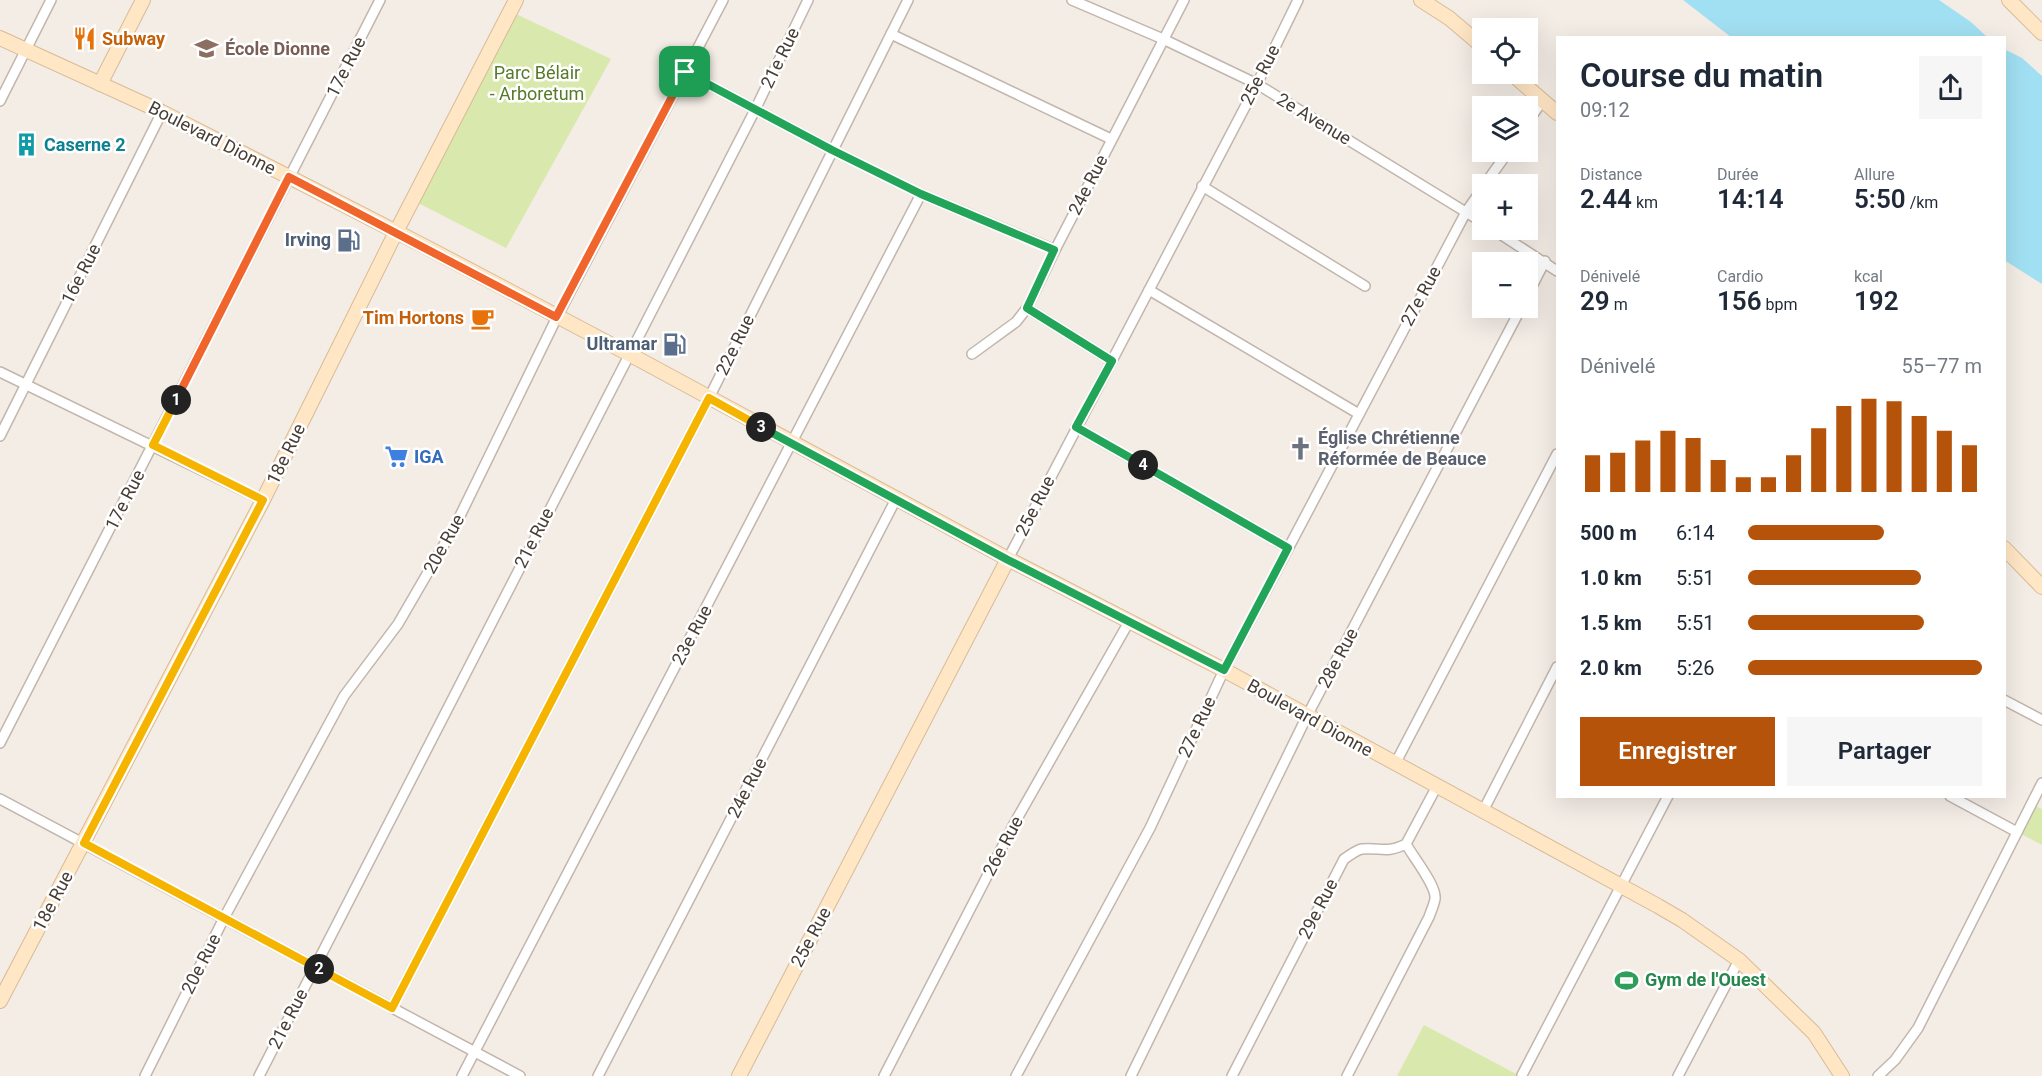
<!DOCTYPE html>
<html lang="fr">
<meta charset="utf-8">
<style>
:root{--surface:#fff;--page:#f6f6f7;--text:#1f2937;--muted:#747a83;--accent:#b45309}
body{margin:0;font-family:Roboto,sans-serif;background:var(--page);color:var(--text);height:100vh;display:flex;flex-direction:column;font-size:22px;white-space:nowrap}
*{box-sizing:border-box;margin:0}
p{font-size:20px;color:var(--muted)}
.icon{flex:none;width:33px;height:33px;fill:none;stroke:currentColor;stroke-width:2;stroke-linecap:round;stroke-linejoin:round}
.map{position:relative;flex:1;overflow:hidden}
.sheet{position:absolute;left:1556px;top:36px;width:450px;height:762px;display:flex;flex-direction:column;background:var(--surface);border-radius:0px;box-shadow:0 6px 24px #0002}
.sheet>*{flex:none}
.buttons{position:absolute;left:1472px;top:18px;display:grid;gap:12px}
.buttons a{display:grid;place-items:center;width:66px;height:66px;border-radius:0px;background:var(--surface);box-shadow:0 6px 24px #0002;font-size:30px}
.pin{position:absolute;display:grid;place-items:center;width:51px;height:51px;color:#fff;margin:-26px;border-radius:12px;box-shadow:0 3px 9px #0006}
.km{position:absolute;width:30px;height:30px;margin:-15px;border-radius:50%;background:#222;color:#fff;font-size:16px;line-height:30px;text-align:center}
.round{display:grid;place-items:center;flex:none;width:63px;height:63px;border-radius:0px;background:var(--page)}
.summary{display:flex;align-items:center;justify-content:space-between;height:102px;padding:0 24px}
h1{font-size:33px;font-weight:600;line-height:45px}
.stats{display:grid;grid-template-columns:repeat(3,1fr);gap:9px;height:102px;padding:6px 24px}
.stats div{display:grid;align-content:center}
.stats b{font-size:26px;font-weight:600}
.stats small{font-size:16px;font-weight:400}
.stats p{font-size:16px}
.chart{height:168px;padding:12px 24px}
.chart p{display:flex;justify-content:space-between}
.chart svg{width:100%;height:108px;margin-top:6px;stroke:var(--accent);stroke-width:6}
.cta{display:flex;gap:12px;margin-top:auto;padding:12px 24px}
.cta a{flex:1;height:69px;border-radius:0px;background:var(--accent);color:#fff;font-size:24px;font-weight:600;line-height:69px;text-align:center}
.cta a+a{background:var(--page);color:var(--text)}
ul{padding:0 24px;list-style:none;font-size:20px}
li{display:grid;grid-template-columns:96px 72px 1fr;align-items:center;height:45px}
li i{height:15px;border-radius:8px;background:var(--accent)}
.map>svg:first-child{display:block}
.green{fill:#d9e9ae}
.water{fill:#a1e0f2}
.lines{fill:none;stroke-linecap:round;stroke-linejoin:round}
.street-casing{stroke:#c2b6ac;stroke-width:12}
.secondary-casing{stroke:#d8bb97;stroke-width:16}
.street{stroke:#fff;stroke-width:9}
.secondary{stroke:#ffe6c5;stroke-width:14}
.split-1-casing{stroke:#fff;stroke-width:12}
.split-2-casing{stroke:#fff;stroke-width:12}
.split-3-casing{stroke:#fff;stroke-width:12}
.split-4-casing{stroke:#fff;stroke-width:12}
.split-5-casing{stroke:#fff;stroke-width:12}
.split-1{stroke:#f0652b;stroke-width:8}
.split-2{stroke:#f5b400;stroke-width:8}
.split-3{stroke:#f5b400;stroke-width:8}
.split-4{stroke:#22a559;stroke-width:8}
.split-5{stroke:#22a559;stroke-width:8}
.labels{text-anchor:middle;stroke-width:5;stroke-linejoin:round;paint-order:stroke}
.food-label{font-size:18px;font-weight:bold;fill:#c56008;stroke:#fff;text-anchor:start}
.education-label{font-size:18px;font-weight:bold;fill:#785e54;stroke:#fff;text-anchor:start}
.street-label{font-size:18px;fill:#473d35;stroke:#fff}
.park-label{font-size:18px;fill:#567a27;stroke:#fff}
.culture-label{font-size:18px;font-weight:bold;fill:#0d838f;stroke:#fff;text-anchor:start}
.service-label{font-size:18px;font-weight:bold;fill:#4e5e75;stroke:#fff;text-anchor:end}
.worship-label{font-size:18px;font-weight:bold;fill:#5b616d;stroke:#fff;text-anchor:start}
.shop-label{font-size:18px;font-weight:bold;fill:#366cbe;stroke:#fff;text-anchor:start}
.leisure-label{font-size:18px;font-weight:bold;fill:#27864d;stroke:#fff;text-anchor:start}
</style>
<div class="map">
<svg width="2042" height="1076" viewBox="0 0 2042 1076">
<rect width="100%" height="100%" fill="#f4ede6"/>
<g class="green">
<path d="M 514,13 L 611,59 L 506,248 L 418,203 Z"/>
<path d="M 2031,804 L 2042,809 L 2042,845 L 2017,832 Z"/>
<path d="M 1424,1025 L 1520,1076 L 1397,1076 Z"/>
</g>
<g class="water">
<path d="M 1683,0 L 1939,0 L 1971,22 L 1987,37 L 1731,37 Z"/>
<path d="M 2004,49 L 2022,58 L 2042,76 L 2042,284 L 2004,260 Z"/>
</g>
<g class="lines">
<defs>
<g id="street">
<path d="M 1072,0 L 1163,39 L 1257,84 L 1482,222"/>
<path d="M 891,34 L 1111,139"/>
<path d="M 685,72 L 832,150 L 921,194 L 1055,250"/>
<path d="M 0,101 L 51,0"/>
<path d="M 1527,123 L 1543,100"/>
<path d="M 1485,184 L 1508,152"/>
<path d="M 1202,186 L 1365,286"/>
<path d="M 1494,230 L 1557,271"/>
<path d="M 1149,290 L 1359,414"/>
<path d="M 1527,296 L 1545,261"/>
<path d="M 1027,308 L 1112,361"/>
<path d="M 972,354 L 1016,322 L 1027,308 L 1055,250 L 1184,0"/>
<path d="M 0,372 L 263,500"/>
<path d="M 1076,427 L 1288,548"/>
<path d="M 0,436 L 162,112"/>
<path d="M 1008,559 L 1257,84 L 1298,0"/>
<path d="M 2004,700 L 2042,720"/>
<path d="M 0,743 L 380,0"/>
<path d="M 1395,764 L 1557,454"/>
<path d="M 1950,796 L 2017,832"/>
<path d="M 0,799 L 520,1076"/>
<path d="M 1483,811 L 1557,667"/>
<path d="M 392,1008 L 709,398 L 908,0"/>
<path d="M 1522,1075 L 1668,796"/>
<path d="M 145,1076 L 224,918 L 344,696 L 398,624 L 456,524 L 557,317 L 723,0"/>
<path d="M 259,1076 L 755,110 L 808,0"/>
<path d="M 462,1076 L 921,194"/>
<path d="M 598,1076 L 896,499"/>
<path d="M 884,1076 L 1014,824 L 1130,620"/>
<path d="M 1016,1076 L 1150,828 L 1224,670 L 1466,212 L 1482,189"/>
<path d="M 1131,1076 L 1307,716 L 1521,308"/>
<path d="M 1232,1076 L 1344,859 C 1349,856 1356,850 1362,849 C 1380,847 1386,854 1406,844 L 1437,786"/>
<path d="M 1347,1076 L 1429,917 C 1431,911 1434,905 1435,899 C 1437,886 1413,857 1406,844"/>
<path d="M 1678,1076 L 1739,960"/>
<path d="M 1878,1076 L 1895,1060 L 1918,1028 L 2042,783"/>
</g>
<g id="secondary">
<path d="M 1421,0 L 1449,18 L 1482,46"/>
<path d="M 2009,0 L 2042,33"/>
<path d="M 0,38 L 162,112 L 426,247 L 629,354 L 1008,559 L 1224,670 L 1658,906 L 1682,920 L 1739,960 L 1814,1033 L 1842,1076"/>
<path d="M 1512,74 L 1557,113"/>
<path d="M 100,84 L 143,0"/>
<path d="M 2004,548 L 2042,587"/>
<path d="M 0,1001 L 263,500 L 396,232 L 516,0"/>
<path d="M 739,1076 L 1008,559"/>
</g>
</defs>
<use href="#street" class="street-casing"/>
<use href="#secondary" class="secondary-casing"/>
<use href="#street" class="street"/>
<use href="#secondary" class="secondary"/>
</g>
<g class="lines">
<defs>
<path id="split-1" d="M 176,400 L 289,177 L 556,317 L 685,72"/>
<path id="split-2" d="M 176,400 L 153,445 L 263,500 L 84,843 L 319,969"/>
<path id="split-3" d="M 319,969 L 392,1008 L 709,398 L 761,427"/>
<path id="split-4" d="M 761,427 L 1008,560 L 1224,670 L 1288,548 L 1143,465"/>
<path id="split-5" d="M 685,72 L 832,150 L 921,194 L 1054,250 L 1027,308 L 1112,361 L 1076,427 L 1143,465"/>
</defs>
<use href="#split-1" class="split-1-casing"/>
<use href="#split-2" class="split-2-casing"/>
<use href="#split-3" class="split-3-casing"/>
<use href="#split-4" class="split-4-casing"/>
<use href="#split-5" class="split-5-casing"/>
<use href="#split-1" class="split-1"/>
<use href="#split-2" class="split-2"/>
<use href="#split-3" class="split-3"/>
<use href="#split-4" class="split-4"/>
<use href="#split-5" class="split-5"/>
</g>
<defs>
<symbol id="restaurant-bare" viewBox="-9 -9 18 18"><path d="M-5-6h1v4h1v-4h1v4h1v-4h1v5L-1.5 .5V6h-2V.5L-5-1ZM5-6V6H3V1.5H1.5Q1.5-4 5-6Z" fill="#e8710a" stroke="#fff" stroke-width="2.5" paint-order="stroke"/></symbol>
<symbol id="school-bare" viewBox="-9 -9 18 18"><path d="M0-5L7-2L0 1L-7-2ZM-4 1L0 2.5L4 1V4Q0 6-4 4Z" fill="#8d6e63" stroke="#fff" stroke-width="2.5" paint-order="stroke"/></symbol>
<symbol id="building-bare" viewBox="-9 -9 18 18"><path d="M-4-6H4V6H1V3H-1V6H-4ZM-2.5-4.3h1.7v1.8h-1.7ZM.8-4.3h1.7v1.8H.8ZM-2.5-1h1.7V.8h-1.7ZM.8-1h1.7V.8H.8Z" fill="#0f9aa8" stroke="#fff" stroke-width="2.5" paint-order="stroke"/></symbol>
<symbol id="fuel-bare" viewBox="-9 -9 18 18"><path d="M-5.5-6h7V0h2V4h1.3V-2.5L3-4.5l.8-.8L6-3V5H2.5V1h-1V6h-7ZM-4.2-4.7v3.2H.2V-4.7Z" fill="#5c6f8a" stroke="#fff" stroke-width="2.5" paint-order="stroke"/></symbol>
<symbol id="cafe-bare" viewBox="-9 -9 18 18"><path d="M-5.5-4.5H6V0H3Q3 3.5 0 3.5H-2.5Q-5.5 3.5-5.5 0ZM3-3.2v2h1.7v-2ZM-6 4.5H4V6H-6Z" fill="#e8710a" stroke="#fff" stroke-width="2.5" paint-order="stroke"/></symbol>
<symbol id="church-bare" viewBox="-9 -9 18 18"><path d="M-1.2-6h2.4v3.5h3.3v2.4h-3.3V6h-2.4V-.1h-3.3v-2.4h3.3Z" fill="#6b7280" stroke="#fff" stroke-width="2.5" paint-order="stroke"/></symbol>
<symbol id="supermarket-bare" viewBox="-9 -9 18 18"><path d="M-6-5.5h2.5l.6 2H6L4.5 2H-2.5L-4.4-4H-6ZM-1.5 3.2a1.3 1.3 0 1 0 .1 0ZM3 3.2a1.3 1.3 0 1 0 .1 0Z" fill="#3f7fe0" stroke="#fff" stroke-width="2.5" paint-order="stroke"/></symbol>
<symbol id="stadium-bare" viewBox="-9 -9 18 18"><path d="M0-5a6.5 5 0 1 0 0 10a6.5 5 0 1 0 0-10ZM-3.5-1.8h7v3.6h-7Z" fill="#2e9e5b" stroke="#fff" stroke-width="2.5" paint-order="stroke"/></symbol>
</defs>
<g fill-rule="evenodd">
<use href="#restaurant-bare" x="68" y="22" width="33" height="33"/>
<use href="#school-bare" x="190" y="32" width="33" height="33"/>
<use href="#building-bare" x="10" y="128" width="33" height="33"/>
<use href="#fuel-bare" x="332" y="224" width="33" height="33"/>
<use href="#cafe-bare" x="466" y="302" width="33" height="33"/>
<use href="#fuel-bare" x="658" y="328" width="33" height="33"/>
<use href="#church-bare" x="1284" y="432" width="33" height="33"/>
<use href="#supermarket-bare" x="380" y="440" width="33" height="33"/>
<use href="#stadium-bare" x="1610" y="964" width="33" height="33"/>
</g>
<g class="labels">
<g class="food-label">
<text x="102" y="45">Subway</text>
<text x="464" y="324" text-anchor="end">Tim Hortons</text>
</g>
<g class="education-label">
<text x="225" y="55">École Dionne</text>
</g>
<g class="street-label">
<text transform="translate(780 58) rotate(-64)" y="6">21e Rue</text>
<text transform="translate(346 67) rotate(-63)" y="6">17e Rue</text>
<text transform="translate(1260 75) rotate(-63)" y="6">25e Rue</text>
<text transform="translate(1314 119) rotate(31)" y="6">2e Avenue</text>
<text transform="translate(212 138) rotate(27)" y="6">Boulevard Dionne</text>
<text transform="translate(1088 185) rotate(-63)" y="6">24e Rue</text>
<text transform="translate(81 274) rotate(-63)" y="6">16e Rue</text>
<text transform="translate(1421 296) rotate(-62)" y="6">27e Rue</text>
<text transform="translate(735 345) rotate(-64)" y="6">22e Rue</text>
<text transform="translate(286 454) rotate(-64)" y="6">18e Rue</text>
<text transform="translate(125 500) rotate(-63)" y="6">17e Rue</text>
<text transform="translate(1035 506) rotate(-63)" y="6">25e Rue</text>
<text transform="translate(534 538) rotate(-63)" y="6">21e Rue</text>
<text transform="translate(444 544) rotate(-61)" y="6">20e Rue</text>
<text transform="translate(692 635) rotate(-62)" y="6">23e Rue</text>
<text transform="translate(1338 658) rotate(-62)" y="6">28e Rue</text>
<text transform="translate(1310 718) rotate(29)" y="6">Boulevard Dionne</text>
<text transform="translate(1197 727) rotate(-65)" y="6">27e Rue</text>
<text transform="translate(747 788) rotate(-63)" y="6">24e Rue</text>
<text transform="translate(1003 846) rotate(-62)" y="6">26e Rue</text>
<text transform="translate(53 901) rotate(-62)" y="6">18e Rue</text>
<text transform="translate(1318 909) rotate(-63)" y="6">29e Rue</text>
<text transform="translate(811 937) rotate(-62)" y="6">25e Rue</text>
<text transform="translate(201 964) rotate(-63)" y="6">20e Rue</text>
<text transform="translate(288 1019) rotate(-63)" y="6">21e Rue</text>
</g>
<g class="park-label">
<text x="537" y="79">Parc Bélair<tspan x="537" dy="21">- Arboretum</tspan></text>
</g>
<g class="culture-label">
<text x="44" y="151">Caserne 2</text>
</g>
<g class="service-label">
<text x="331" y="246">Irving</text>
<text x="657" y="350">Ultramar</text>
</g>
<g class="worship-label">
<text x="1318" y="444">Église Chrétienne<tspan x="1318" dy="21">Réformée de Beauce</tspan></text>
</g>
<g class="shop-label">
<text x="414" y="463">IGA</text>
</g>
<g class="leisure-label">
<text x="1645" y="986">Gym de l'Ouest</text>
</g>
</g>
</svg>
<div class="buttons">
<a><svg class="icon" aria-label="locate" viewBox="0 0 24 24"><circle cx="12" cy="12" r="6"/><path d="M12 2v4M12 18v4M2 12h4M18 12h4"/></svg></a>
<a><svg class="icon" aria-label="layers" viewBox="0 0 24 24"><path d="M12 4l9 5-9 5-9-5zM3 14l9 5 9-5"/></svg></a>
<a>+</a>
<a>−</a>
</div>
<div class="pin" style="left:685px;top:72px;background:#1e9e55"><svg class="icon" aria-label="arrive" viewBox="0 0 24 24"><path d="M6 21V4h12l-3 4 3 4H6"/></svg></div>
<b class="km" style="left:176px;top:400px">1</b>
<b class="km" style="left:319px;top:969px">2</b>
<b class="km" style="left:761px;top:427px">3</b>
<b class="km" style="left:1143px;top:465px">4</b>
<section class="sheet">
<div class="summary"><div><h1>Course du matin</h1><p>09:12</p></div><a class="round"><svg class="icon" aria-label="share" viewBox="0 0 24 24"><path d="M12 15V3M7 8l5-5 5 5M5 13v7h14v-7"/></svg></a></div>
<div class="stats">
<div><p>Distance</p><b>2.44<small> km</small></b></div>
<div><p>Durée</p><b>14:14</b></div>
<div><p>Allure</p><b>5:50<small> /km</small></b></div>
</div>
<div class="stats">
<div><p>Dénivelé</p><b>29<small> m</small></b></div>
<div><p>Cardio</p><b>156<small> bpm</small></b></div>
<div><p>kcal</p><b>192</b></div>
</div>
<div class="chart"><p><span>Dénivelé</span>55–77 m</p>
<svg viewBox="0 0 160 44" preserveAspectRatio="none"><path d="M5 44V29M15 44V28M25 44V23M35 44V19M45 44V22M55 44V31M65 44V38M75 44V38M85 44V29M95 44V18M105 44V9M115 44V6M125 44V7M135 44V13M145 44V19M155 44V25"/></svg>
</div>
<ul>
<li><b>500 m</b>6:14<i style="width:58%"></i></li>
<li><b>1.0 km</b>5:51<i style="width:74%"></i></li>
<li><b>1.5 km</b>5:51<i style="width:75%"></i></li>
<li><b>2.0 km</b>5:26<i style="width:100%"></i></li>
</ul>
<div class="cta"><a>Enregistrer</a><a>Partager</a></div>
</section>
</div>
